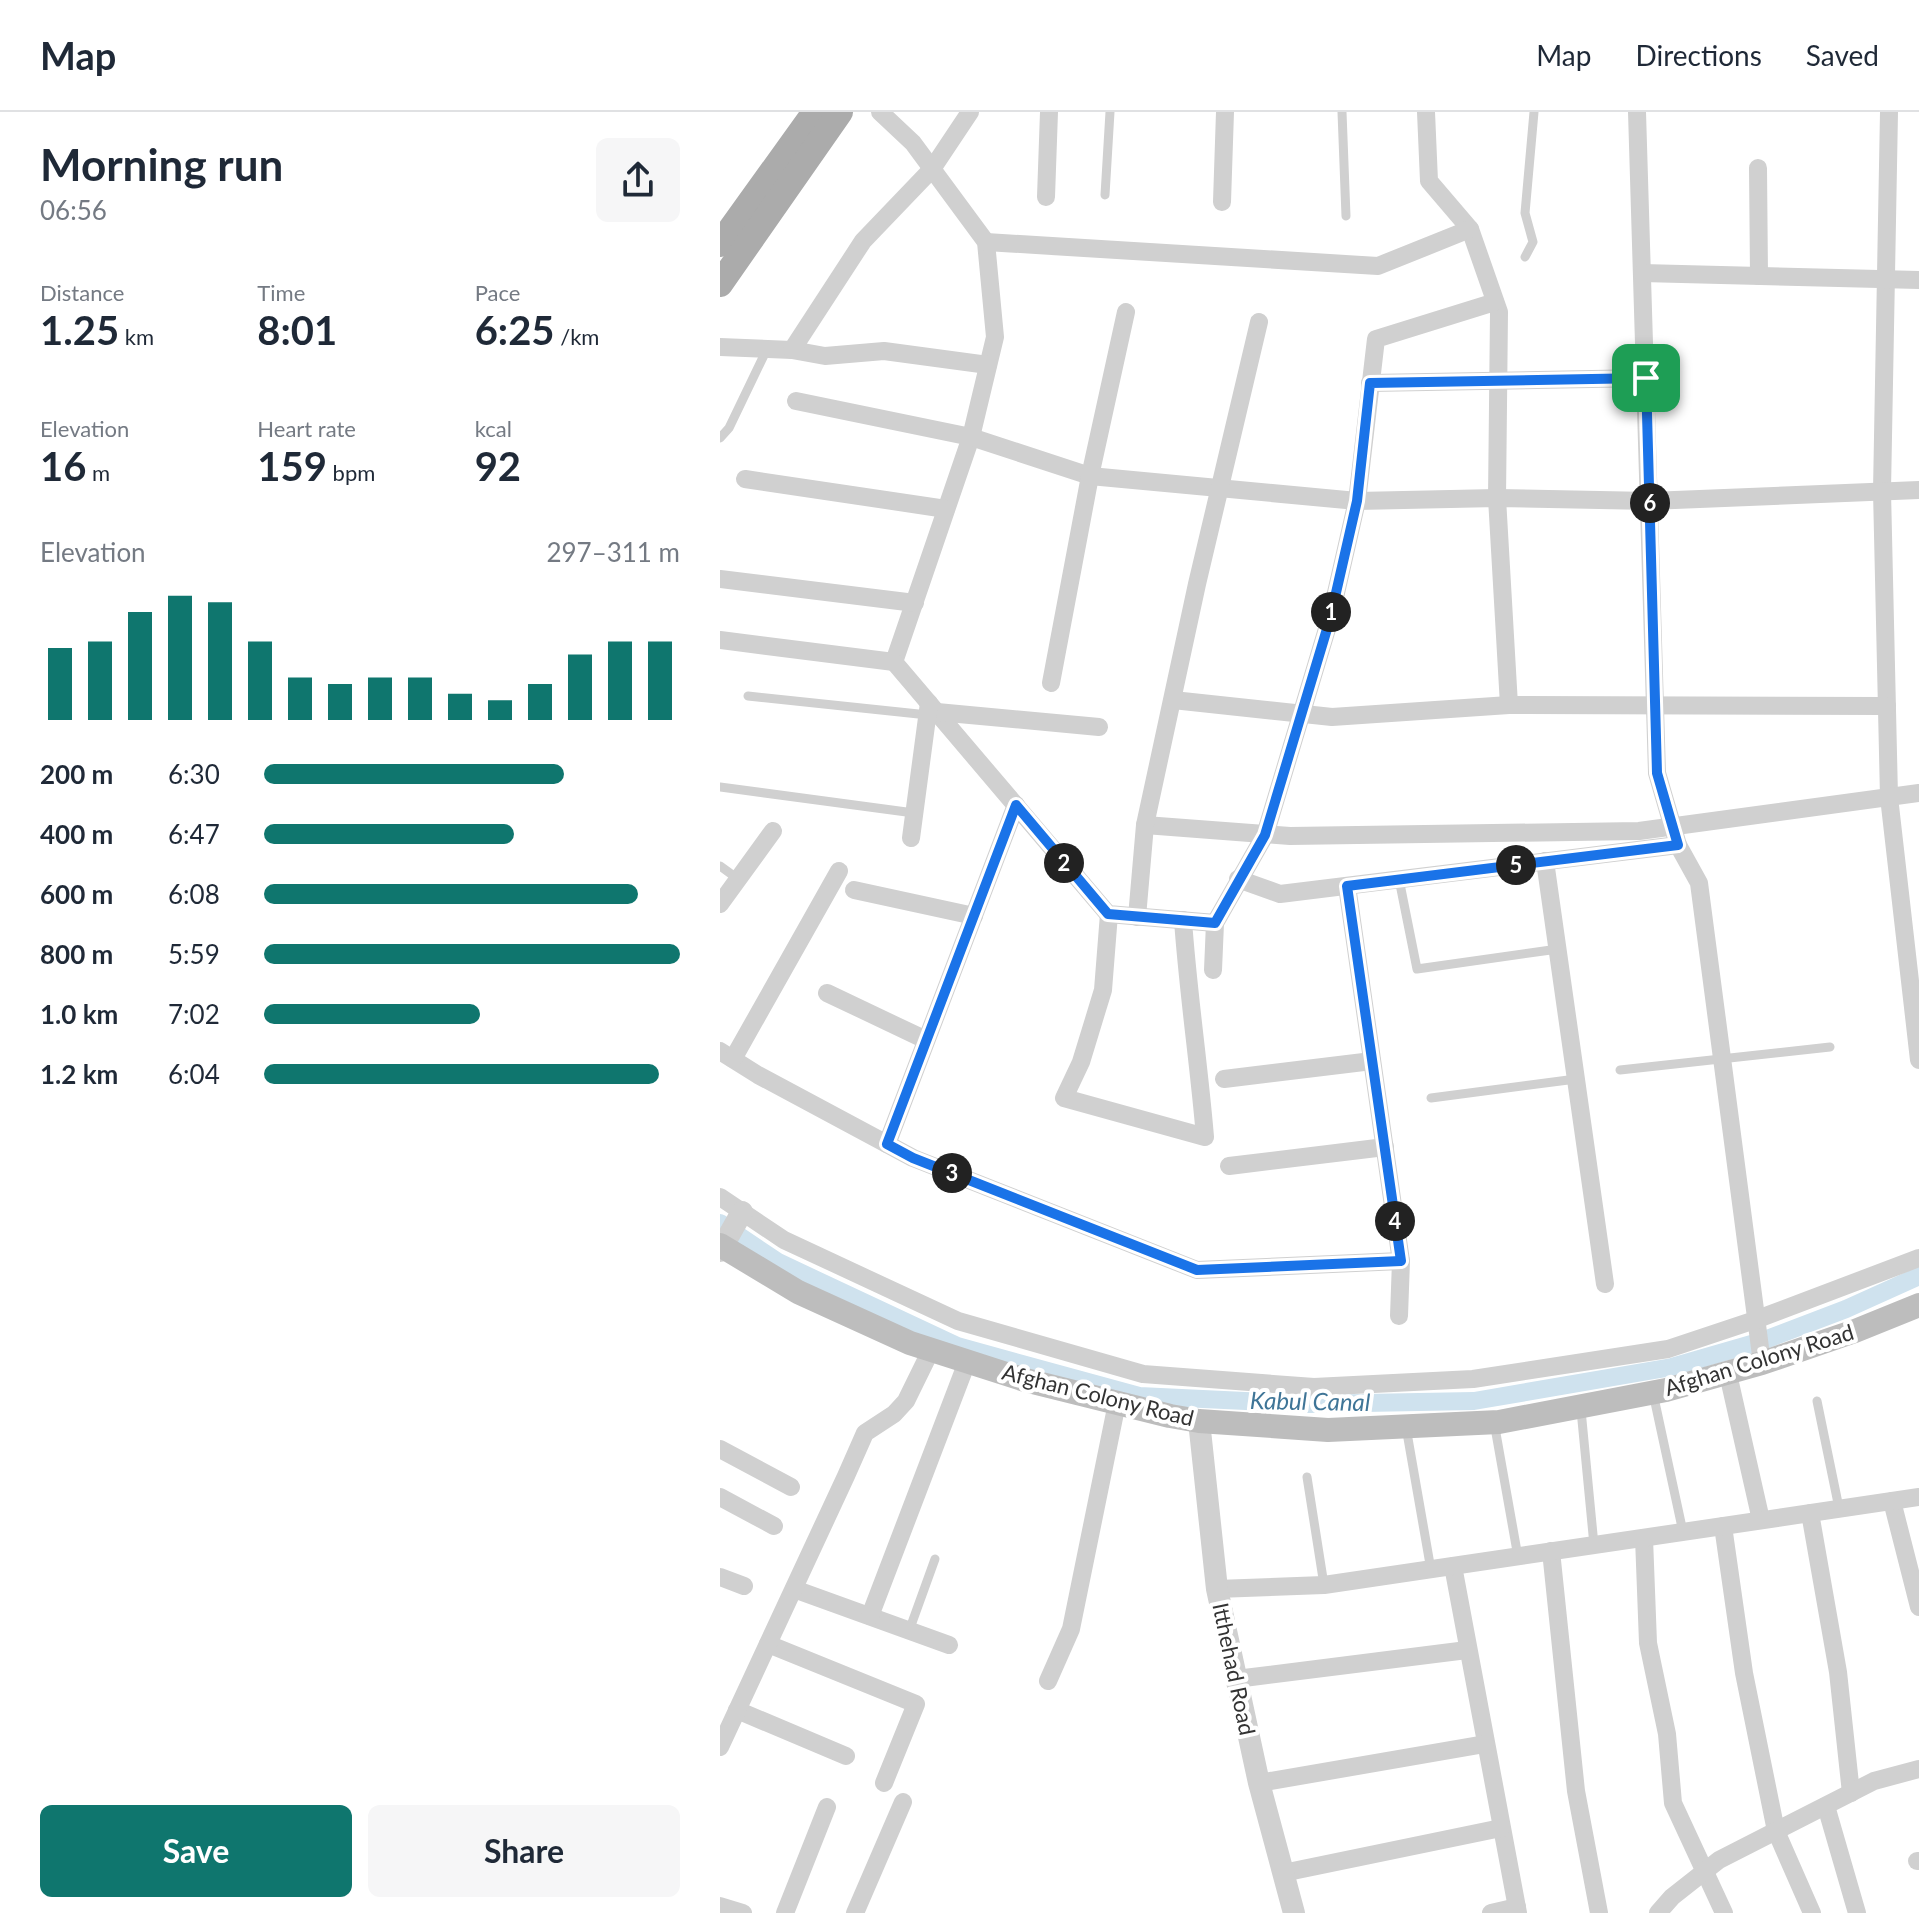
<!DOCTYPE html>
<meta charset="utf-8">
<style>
:root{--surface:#fff;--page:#f6f6f7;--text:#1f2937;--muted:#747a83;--line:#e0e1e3;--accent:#0f766e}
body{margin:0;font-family:Lato,sans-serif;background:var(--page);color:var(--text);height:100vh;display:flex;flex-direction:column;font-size:30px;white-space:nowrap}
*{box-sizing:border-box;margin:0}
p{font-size:26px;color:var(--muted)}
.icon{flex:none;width:44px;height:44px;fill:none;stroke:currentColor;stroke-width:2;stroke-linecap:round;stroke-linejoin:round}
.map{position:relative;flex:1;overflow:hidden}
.side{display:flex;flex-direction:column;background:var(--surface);width:720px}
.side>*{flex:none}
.pin{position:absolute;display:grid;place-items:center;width:68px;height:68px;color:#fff;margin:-34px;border-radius:16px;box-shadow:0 4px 12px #0006}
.km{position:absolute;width:40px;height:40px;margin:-20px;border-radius:50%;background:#222;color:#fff;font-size:22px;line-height:40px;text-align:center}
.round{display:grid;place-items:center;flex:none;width:84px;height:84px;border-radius:12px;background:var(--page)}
.summary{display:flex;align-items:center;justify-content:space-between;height:136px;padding:0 40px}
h1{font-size:44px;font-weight:700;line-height:60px}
.metrics{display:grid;grid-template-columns:repeat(3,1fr);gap:12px;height:136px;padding:8px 40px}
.metrics div{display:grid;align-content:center}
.metrics b{font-size:40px;font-weight:700}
.metrics small{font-size:22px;font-weight:400}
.metrics p{font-size:22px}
.chart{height:224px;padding:16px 40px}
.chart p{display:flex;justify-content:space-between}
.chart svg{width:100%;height:144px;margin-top:8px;stroke:var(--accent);stroke-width:6}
.cta{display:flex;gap:16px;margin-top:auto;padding:16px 40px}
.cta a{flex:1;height:92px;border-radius:12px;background:var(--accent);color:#fff;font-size:32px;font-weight:700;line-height:92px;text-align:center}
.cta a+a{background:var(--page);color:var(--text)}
ul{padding:0 40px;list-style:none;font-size:26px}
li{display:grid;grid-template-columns:128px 96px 1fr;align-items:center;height:60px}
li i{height:20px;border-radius:10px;background:var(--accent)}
header{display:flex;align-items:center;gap:48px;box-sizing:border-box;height:112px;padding:0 40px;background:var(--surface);border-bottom:2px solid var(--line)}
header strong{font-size:38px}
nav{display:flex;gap:44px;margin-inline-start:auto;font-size:28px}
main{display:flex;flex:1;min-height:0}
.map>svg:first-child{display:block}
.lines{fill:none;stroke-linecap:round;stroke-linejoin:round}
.canal{stroke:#cfe2ee;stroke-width:18}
.service{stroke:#d0d0d0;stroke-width:9}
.minor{stroke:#d0d0d0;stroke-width:18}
.tertiary{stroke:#d0d0d0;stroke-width:22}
.secondary{stroke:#bdbdbd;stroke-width:24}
.primary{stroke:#ababab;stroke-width:26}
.route-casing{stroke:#fff;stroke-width:16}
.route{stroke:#1a73e8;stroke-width:10}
.labels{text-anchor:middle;stroke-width:8;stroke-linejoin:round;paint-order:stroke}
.street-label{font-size:22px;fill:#333;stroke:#fff}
.water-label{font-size:24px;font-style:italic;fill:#3f7597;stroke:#fff}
</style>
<header>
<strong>Map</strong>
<nav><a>Map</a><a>Directions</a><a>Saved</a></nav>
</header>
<main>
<section class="side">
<div class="summary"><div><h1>Morning run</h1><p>06:56</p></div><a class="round"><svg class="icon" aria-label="share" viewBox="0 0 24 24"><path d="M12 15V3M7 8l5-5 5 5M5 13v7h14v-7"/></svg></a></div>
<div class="metrics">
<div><p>Distance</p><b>1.25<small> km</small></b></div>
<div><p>Time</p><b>8:01</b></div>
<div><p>Pace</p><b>6:25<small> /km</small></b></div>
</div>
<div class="metrics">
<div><p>Elevation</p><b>16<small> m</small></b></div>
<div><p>Heart rate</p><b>159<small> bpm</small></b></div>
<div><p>kcal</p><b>92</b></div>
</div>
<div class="chart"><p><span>Elevation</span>297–311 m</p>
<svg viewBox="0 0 160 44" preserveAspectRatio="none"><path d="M5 44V22M15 44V20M25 44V11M35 44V6M45 44V8M55 44V20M65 44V31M75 44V33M85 44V31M95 44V31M105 44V36M115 44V38M125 44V33M135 44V24M145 44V20M155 44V20"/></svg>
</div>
<ul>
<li><b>200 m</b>6:30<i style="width:72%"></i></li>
<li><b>400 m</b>6:47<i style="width:60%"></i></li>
<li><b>600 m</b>6:08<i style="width:90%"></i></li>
<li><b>800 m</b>5:59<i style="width:100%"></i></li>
<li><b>1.0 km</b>7:02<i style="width:52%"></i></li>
<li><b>1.2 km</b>6:04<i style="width:95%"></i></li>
</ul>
<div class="cta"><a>Save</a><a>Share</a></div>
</section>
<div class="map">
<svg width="1199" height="1801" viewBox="0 0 1199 1801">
<rect width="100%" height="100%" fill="#fff"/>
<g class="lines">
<path class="canal" d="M 0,1111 L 58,1150 L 237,1234 L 419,1284 L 589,1292 L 754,1289 L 952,1255 L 1042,1229 L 1126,1197 L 1199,1164"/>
<g class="service">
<path d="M 622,0 L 626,104"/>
<path d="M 385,83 L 390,0"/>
<path d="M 805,145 L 813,130 L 805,101 L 814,0"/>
<path d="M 0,326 L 9,316 L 47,237"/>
<path d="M 28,584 L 208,603"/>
<path d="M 0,675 L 194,701"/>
<path d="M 0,754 L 18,767"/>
<path d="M 679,767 L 697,857 L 838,837"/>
<path d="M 900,958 L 1110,935"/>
<path d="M 711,986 L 856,967"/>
<path d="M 933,1281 L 963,1420"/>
<path d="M 1097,1289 L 1119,1396"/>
<path d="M 861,1298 L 874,1433"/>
<path d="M 774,1310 L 798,1445"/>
<path d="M 686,1315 L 711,1458"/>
<path d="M 587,1365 L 604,1473"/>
<path d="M 189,1519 L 215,1447"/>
</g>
<g class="minor">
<path d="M 160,0 L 193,31 L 266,130 L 275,225 L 251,325 L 174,550 L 388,802 L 495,811"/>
<path d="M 706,0 L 709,69 L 750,117 L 779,200 L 777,386 L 789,593"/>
<path d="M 917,0 L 937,661 L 958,733 L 979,771 L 1042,1251"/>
<path d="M 1169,0 L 1162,379 L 1169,685 L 1199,948"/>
<path d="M 1038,56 L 1039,164"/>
<path d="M 326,85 L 329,0"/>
<path d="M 502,90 L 505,0"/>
<path d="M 266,130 L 658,154 L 750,117"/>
<path d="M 922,161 L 1199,168"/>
<path d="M 0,235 L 72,238 L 105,244 L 164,239 L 268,253"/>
<path d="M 72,238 L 143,129 L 212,57 L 250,0"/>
<path d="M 650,271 L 926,266"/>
<path d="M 76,289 L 251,325 L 370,364 L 637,389 L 777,386 L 930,389 L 1199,378"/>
<path d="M 25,367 L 226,397"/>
<path d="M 0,467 L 195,491"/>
<path d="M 0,528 L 174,550"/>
<path d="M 331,571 L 370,364 L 406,200"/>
<path d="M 453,588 L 612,605 L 789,593 L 1167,594"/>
<path d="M 217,600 L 379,615"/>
<path d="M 425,713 L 570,724 L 919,719 L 1199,681"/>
<path d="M 191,726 L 209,591"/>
<path d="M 825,749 L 885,1172"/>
<path d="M 518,767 L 560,782 L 958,733"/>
<path d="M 627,774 L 681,1149 L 679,1204"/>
<path d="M 134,778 L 254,804"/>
<path d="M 0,792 L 53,719"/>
<path d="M 389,802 L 383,878 L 361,950 L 344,986 L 485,1025 C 479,952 468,881 463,808"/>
<path d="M 417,805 L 425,713 L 477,472 L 539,210"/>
<path d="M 493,858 L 495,811 L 545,723 L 610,507 L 637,389 L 656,227 L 775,190"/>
<path d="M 107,881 L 206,928"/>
<path d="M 0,939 L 38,963 L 193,1046 L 477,1158 L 681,1149"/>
<path d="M 13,947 L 119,759"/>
<path d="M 504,967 L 652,949"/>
<path d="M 167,1032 L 296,693"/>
<path d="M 509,1054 L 665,1035"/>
<path d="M 0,1085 L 64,1128 L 238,1209 L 423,1262 L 594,1275 L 753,1267 L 948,1237 L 1035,1208 L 1199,1146"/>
<path d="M 1008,1262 L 1041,1408"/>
<path d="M 0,1337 L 71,1375"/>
<path d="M 0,1385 L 54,1414"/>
<path d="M 1172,1389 L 1199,1495"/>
<path d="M 1090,1401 L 1118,1560 L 1131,1681"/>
<path d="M 1003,1414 L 1024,1561 L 1056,1719 L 1092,1801"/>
<path d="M 924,1426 L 928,1531 L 947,1622 L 953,1691 L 1004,1801"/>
<path d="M 831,1439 L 856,1679 L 879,1801"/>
<path d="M 733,1454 L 798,1801"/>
<path d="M 0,1465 L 24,1474"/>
<path d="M 74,1477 L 229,1533"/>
<path d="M 497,1477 L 604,1473 L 1199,1385"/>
<path d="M 150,1504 L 247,1250"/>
<path d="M 48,1532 L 196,1592 L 164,1671"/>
<path d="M 516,1567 L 747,1538"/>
<path d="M 328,1569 L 351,1517 L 397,1291"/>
<path d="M 17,1598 L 126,1644"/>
<path d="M 0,1635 L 126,1364 L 145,1321 L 174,1302 L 186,1289 L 211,1238"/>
<path d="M 539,1671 L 765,1632"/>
<path d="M 1106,1694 L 1137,1801"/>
<path d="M 1197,1749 L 1199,1749"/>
<path d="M 563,1761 L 781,1716"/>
<path d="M 0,1794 L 23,1801"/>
<path d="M 65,1801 L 107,1695"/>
<path d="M 135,1801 L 183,1690"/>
<path d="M 771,1801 L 797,1795"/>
<path d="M 938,1801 L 952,1785 L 999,1748 L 1154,1669 L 1199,1657"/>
</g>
<g class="tertiary">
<path d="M 0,1139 L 22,1100"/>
<path d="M 479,1309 L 497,1477 L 539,1671 L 574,1801"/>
</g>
<path class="secondary" d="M 0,1133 L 78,1180 L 190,1231 L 305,1268 L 450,1304 L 479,1309 L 608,1318 L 779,1310 L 946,1278 L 1042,1251 L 1135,1219 L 1199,1193"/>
<g class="primary">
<path d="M 0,132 L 95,0"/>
<path d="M 0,172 L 120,0"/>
</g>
</g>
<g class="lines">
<defs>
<path id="route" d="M 926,266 L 937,661 L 958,733 L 627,774 L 681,1149 L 477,1158 L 193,1046 L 167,1032 L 296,693 L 388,802 L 495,811 L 545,723 L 610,507 L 637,389 L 650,271 Z"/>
</defs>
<use href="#route" class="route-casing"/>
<use href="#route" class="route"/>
</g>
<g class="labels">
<g class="street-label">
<text transform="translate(1039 1248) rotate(-17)" y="8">Afghan Colony Road</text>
<text transform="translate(378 1283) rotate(14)" y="8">Afghan Colony Road</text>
<text transform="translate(514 1557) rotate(78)" y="8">Itthehad Road</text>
</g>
<g class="water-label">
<text transform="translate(590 1290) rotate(1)" y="8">Kabul Canal</text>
</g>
</g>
</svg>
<div class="pin" style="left:926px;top:266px;background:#1e9e55"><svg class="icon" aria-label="arrive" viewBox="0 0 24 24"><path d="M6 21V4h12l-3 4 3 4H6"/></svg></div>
<b class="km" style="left:611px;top:500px">1</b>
<b class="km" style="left:344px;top:751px">2</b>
<b class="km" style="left:232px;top:1061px">3</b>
<b class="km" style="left:675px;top:1109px">4</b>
<b class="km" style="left:796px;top:753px">5</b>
<b class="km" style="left:930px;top:391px">6</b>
</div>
</main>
